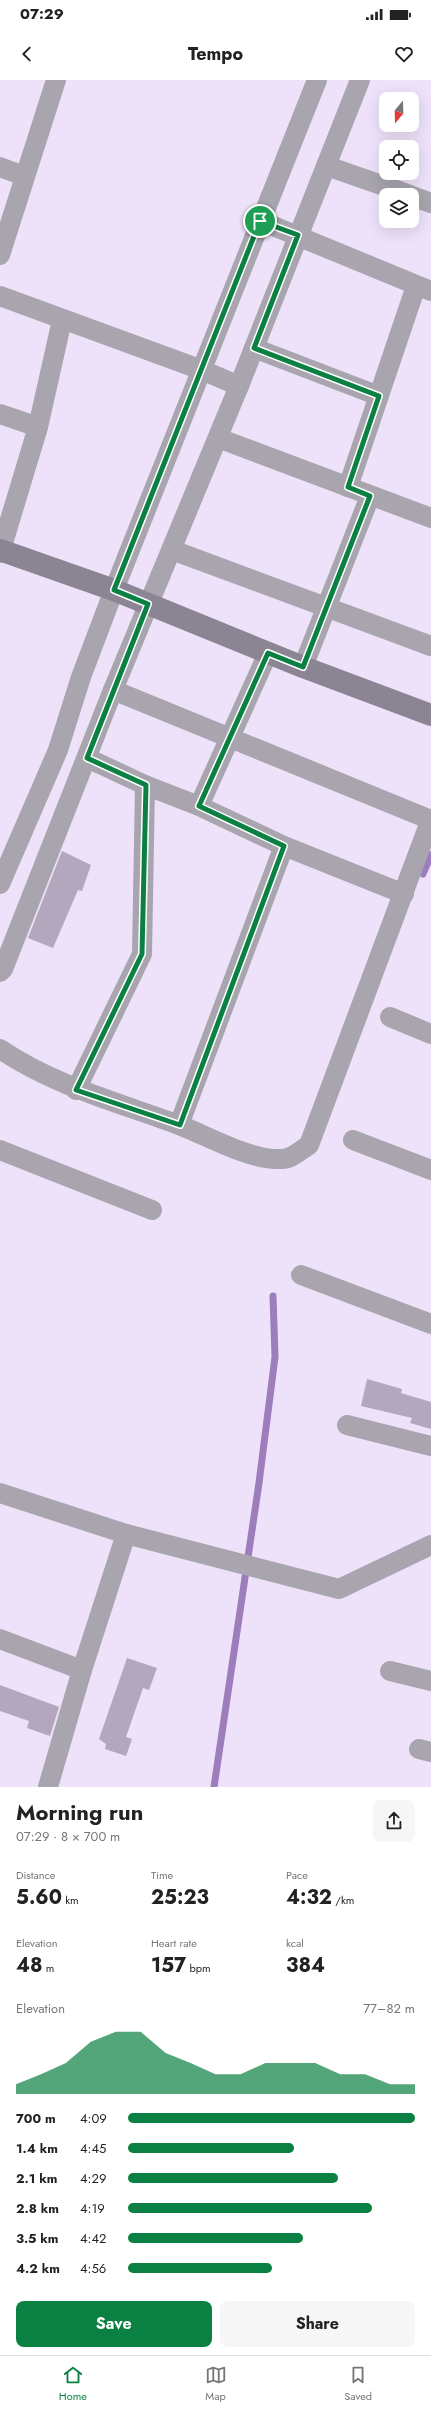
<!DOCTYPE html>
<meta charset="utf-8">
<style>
:root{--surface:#fff;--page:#f6f6f6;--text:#222;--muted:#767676;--line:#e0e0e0;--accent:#0b8043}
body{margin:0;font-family:Jost,sans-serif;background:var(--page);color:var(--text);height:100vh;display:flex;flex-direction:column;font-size:15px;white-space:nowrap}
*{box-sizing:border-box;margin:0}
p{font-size:13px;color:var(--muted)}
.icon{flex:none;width:22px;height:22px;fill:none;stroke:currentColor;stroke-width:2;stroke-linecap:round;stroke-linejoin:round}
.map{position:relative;height:1707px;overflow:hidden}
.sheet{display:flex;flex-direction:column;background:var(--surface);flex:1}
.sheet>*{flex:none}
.needle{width:26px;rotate:199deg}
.tools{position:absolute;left:379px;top:12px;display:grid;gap:8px}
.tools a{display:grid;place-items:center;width:40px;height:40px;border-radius:8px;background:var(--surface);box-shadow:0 4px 16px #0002;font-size:20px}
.pin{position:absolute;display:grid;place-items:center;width:34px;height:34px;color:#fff;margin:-17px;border:2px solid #fff;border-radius:50%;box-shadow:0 1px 4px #0007}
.round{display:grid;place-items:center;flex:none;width:42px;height:42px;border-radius:8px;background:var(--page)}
.headline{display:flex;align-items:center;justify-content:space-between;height:68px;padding:0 16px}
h1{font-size:22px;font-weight:700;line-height:30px}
.stats{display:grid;grid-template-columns:repeat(3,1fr);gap:6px;height:68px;padding:4px 16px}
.stats div{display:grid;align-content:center}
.stats b{font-size:20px;font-weight:700}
.stats small{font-size:11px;font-weight:400}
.stats p{font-size:11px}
.chart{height:112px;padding:8px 16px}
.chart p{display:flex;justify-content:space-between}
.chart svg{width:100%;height:72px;margin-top:4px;fill:var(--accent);opacity:.7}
.cta{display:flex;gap:8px;margin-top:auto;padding:8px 16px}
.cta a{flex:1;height:46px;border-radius:8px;background:var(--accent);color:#fff;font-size:16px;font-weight:700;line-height:46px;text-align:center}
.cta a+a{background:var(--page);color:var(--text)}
ul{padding:0 16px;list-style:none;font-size:13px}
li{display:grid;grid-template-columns:64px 48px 1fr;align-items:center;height:30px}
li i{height:10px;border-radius:5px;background:var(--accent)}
.status{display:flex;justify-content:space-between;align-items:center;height:28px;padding:0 20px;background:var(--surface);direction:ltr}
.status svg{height:11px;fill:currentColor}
header{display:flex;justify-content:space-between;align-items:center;height:52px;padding:0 16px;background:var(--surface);font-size:18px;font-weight:700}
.tabs{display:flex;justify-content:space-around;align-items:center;height:56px;border-top:1px solid var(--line);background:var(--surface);font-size:11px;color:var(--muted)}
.tabs a{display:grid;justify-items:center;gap:2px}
.tabs .selected{color:var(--accent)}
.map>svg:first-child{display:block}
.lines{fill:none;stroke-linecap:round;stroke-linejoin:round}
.stream{stroke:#9e7dbc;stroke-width:7}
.building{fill:#b2a7bc}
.street{stroke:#a9a5ae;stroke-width:20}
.secondary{stroke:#8b8493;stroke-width:22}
.route-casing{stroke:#fff;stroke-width:8}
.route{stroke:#0b8043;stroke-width:5}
</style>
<div class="status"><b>07:29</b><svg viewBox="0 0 49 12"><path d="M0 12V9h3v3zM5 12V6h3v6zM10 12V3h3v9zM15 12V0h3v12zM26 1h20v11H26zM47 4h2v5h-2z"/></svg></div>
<header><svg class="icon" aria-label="back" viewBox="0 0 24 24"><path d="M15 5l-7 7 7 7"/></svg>Tempo<svg class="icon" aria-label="heart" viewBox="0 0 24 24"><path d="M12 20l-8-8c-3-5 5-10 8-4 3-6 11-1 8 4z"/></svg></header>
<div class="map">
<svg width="431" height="1707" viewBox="0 0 431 1707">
<rect width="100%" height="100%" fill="#ede2f9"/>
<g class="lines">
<g class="stream">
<path d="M 423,794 L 431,775"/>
<path d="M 214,1707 L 259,1403 L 275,1277 L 273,1216"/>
</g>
</g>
<g class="building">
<path d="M 62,771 L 91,785 L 82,811 L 78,810 L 53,868 L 28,858 Z"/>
<path d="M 367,1299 L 402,1309 L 401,1313 L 431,1322 L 431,1349 L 410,1343 L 412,1338 L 361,1326 Z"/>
<path d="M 127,1578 L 157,1588 L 149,1610 L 143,1608 L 126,1657 L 132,1659 L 126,1676 L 105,1669 L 106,1664 L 99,1659 Z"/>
<path d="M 0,1605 L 59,1627 L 50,1656 L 27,1648 L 29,1641 L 0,1631 Z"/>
</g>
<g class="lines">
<g class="street">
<path d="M 327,86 L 410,115"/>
<path d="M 0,87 L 24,96"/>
<path d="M 412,116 L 431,123"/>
<path d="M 261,141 L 431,211"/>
<path d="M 0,175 L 56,0"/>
<path d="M 0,216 L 202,290 L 239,306"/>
<path d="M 254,268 L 379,316"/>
<path d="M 0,334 L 38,347 L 0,473"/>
<path d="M 38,347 L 62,240"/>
<path d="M 218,358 L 431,438"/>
<path d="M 348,407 L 416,206"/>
<path d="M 172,470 L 431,566"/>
<path d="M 303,587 L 370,416"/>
<path d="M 113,610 L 431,740"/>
<path d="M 87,678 L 145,705 L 199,726 L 284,766 L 404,814"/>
<path d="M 199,726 L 268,573"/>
<path d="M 0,804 L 58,670 L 81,597 L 114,510 L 317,0"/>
<path d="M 0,892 L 3,889 L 113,610 L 239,306 L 360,0"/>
<path d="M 390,937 L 431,954"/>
<path d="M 0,969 C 55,1006 117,1022 179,1045 C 208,1056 251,1081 282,1079 C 291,1079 301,1070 309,1065 L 431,739"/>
<path d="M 76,1010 L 142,874 L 145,705"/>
<path d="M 179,1045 L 284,766"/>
<path d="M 353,1060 L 431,1090"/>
<path d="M 0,1070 L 152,1130"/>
<path d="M 301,1195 L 431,1244"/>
<path d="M 347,1345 L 431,1366"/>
<path d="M 0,1413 L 126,1454 L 339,1509 L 431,1465"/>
<path d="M 0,1559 L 82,1590"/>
<path d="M 390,1591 L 431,1601"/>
<path d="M 419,1669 L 431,1672"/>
<path d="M 48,1707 L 82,1590 L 126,1454"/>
</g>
<path class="secondary" d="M 0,470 L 114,510 L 303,587 L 431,635"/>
</g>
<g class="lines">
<defs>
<path id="route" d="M 260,141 L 298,155 L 254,268 L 379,316 L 348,407 L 370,416 L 303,587 L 268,573 L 199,726 L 284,766 L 180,1045 L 76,1010 L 142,874 L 146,705 L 87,678 L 148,524 L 114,510 Z"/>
</defs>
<use href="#route" class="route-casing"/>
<use href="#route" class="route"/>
</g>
</svg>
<div class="tools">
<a><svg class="needle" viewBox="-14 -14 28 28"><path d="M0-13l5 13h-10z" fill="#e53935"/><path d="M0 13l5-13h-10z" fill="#767676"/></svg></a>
<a><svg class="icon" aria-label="locate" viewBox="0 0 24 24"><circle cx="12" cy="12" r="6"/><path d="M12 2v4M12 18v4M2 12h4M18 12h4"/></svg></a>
<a><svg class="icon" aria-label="layers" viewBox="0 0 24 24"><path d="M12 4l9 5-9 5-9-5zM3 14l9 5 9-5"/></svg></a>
</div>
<div class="pin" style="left:260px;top:141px;background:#1e9e55"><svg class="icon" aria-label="arrive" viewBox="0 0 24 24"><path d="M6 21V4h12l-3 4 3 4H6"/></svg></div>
</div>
<section class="sheet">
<div class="headline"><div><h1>Morning run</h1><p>07:29 · 8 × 700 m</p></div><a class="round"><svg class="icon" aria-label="share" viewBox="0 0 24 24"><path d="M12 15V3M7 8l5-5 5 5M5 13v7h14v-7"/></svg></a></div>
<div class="stats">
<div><p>Distance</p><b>5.60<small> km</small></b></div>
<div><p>Time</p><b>25:23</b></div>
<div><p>Pace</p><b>4:32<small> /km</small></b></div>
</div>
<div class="stats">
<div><p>Elevation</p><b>48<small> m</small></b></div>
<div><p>Heart rate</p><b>157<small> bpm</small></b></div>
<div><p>kcal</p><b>384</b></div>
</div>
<div class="chart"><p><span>Elevation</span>77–82 m</p>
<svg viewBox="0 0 160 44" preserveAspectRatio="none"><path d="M0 44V38L10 32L20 25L30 12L40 6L50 6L60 19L70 25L80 32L90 32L100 25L110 25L120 25L130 32L140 32L150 38L160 38V44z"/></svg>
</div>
<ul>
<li><b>700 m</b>4:09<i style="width:100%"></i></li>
<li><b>1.4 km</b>4:45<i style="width:58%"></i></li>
<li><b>2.1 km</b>4:29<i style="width:73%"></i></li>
<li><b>2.8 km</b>4:19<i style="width:85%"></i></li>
<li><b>3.5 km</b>4:42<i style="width:61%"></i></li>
<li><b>4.2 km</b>4:56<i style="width:50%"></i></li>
</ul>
<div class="cta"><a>Save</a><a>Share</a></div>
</section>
<nav class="tabs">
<a class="selected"><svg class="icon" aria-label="home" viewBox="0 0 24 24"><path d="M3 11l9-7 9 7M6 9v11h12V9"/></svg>Home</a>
<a><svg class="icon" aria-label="map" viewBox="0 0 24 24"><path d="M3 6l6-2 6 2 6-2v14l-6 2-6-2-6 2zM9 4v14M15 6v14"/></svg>Map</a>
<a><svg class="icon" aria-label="saved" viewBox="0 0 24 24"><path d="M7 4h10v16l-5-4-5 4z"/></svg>Saved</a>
</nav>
